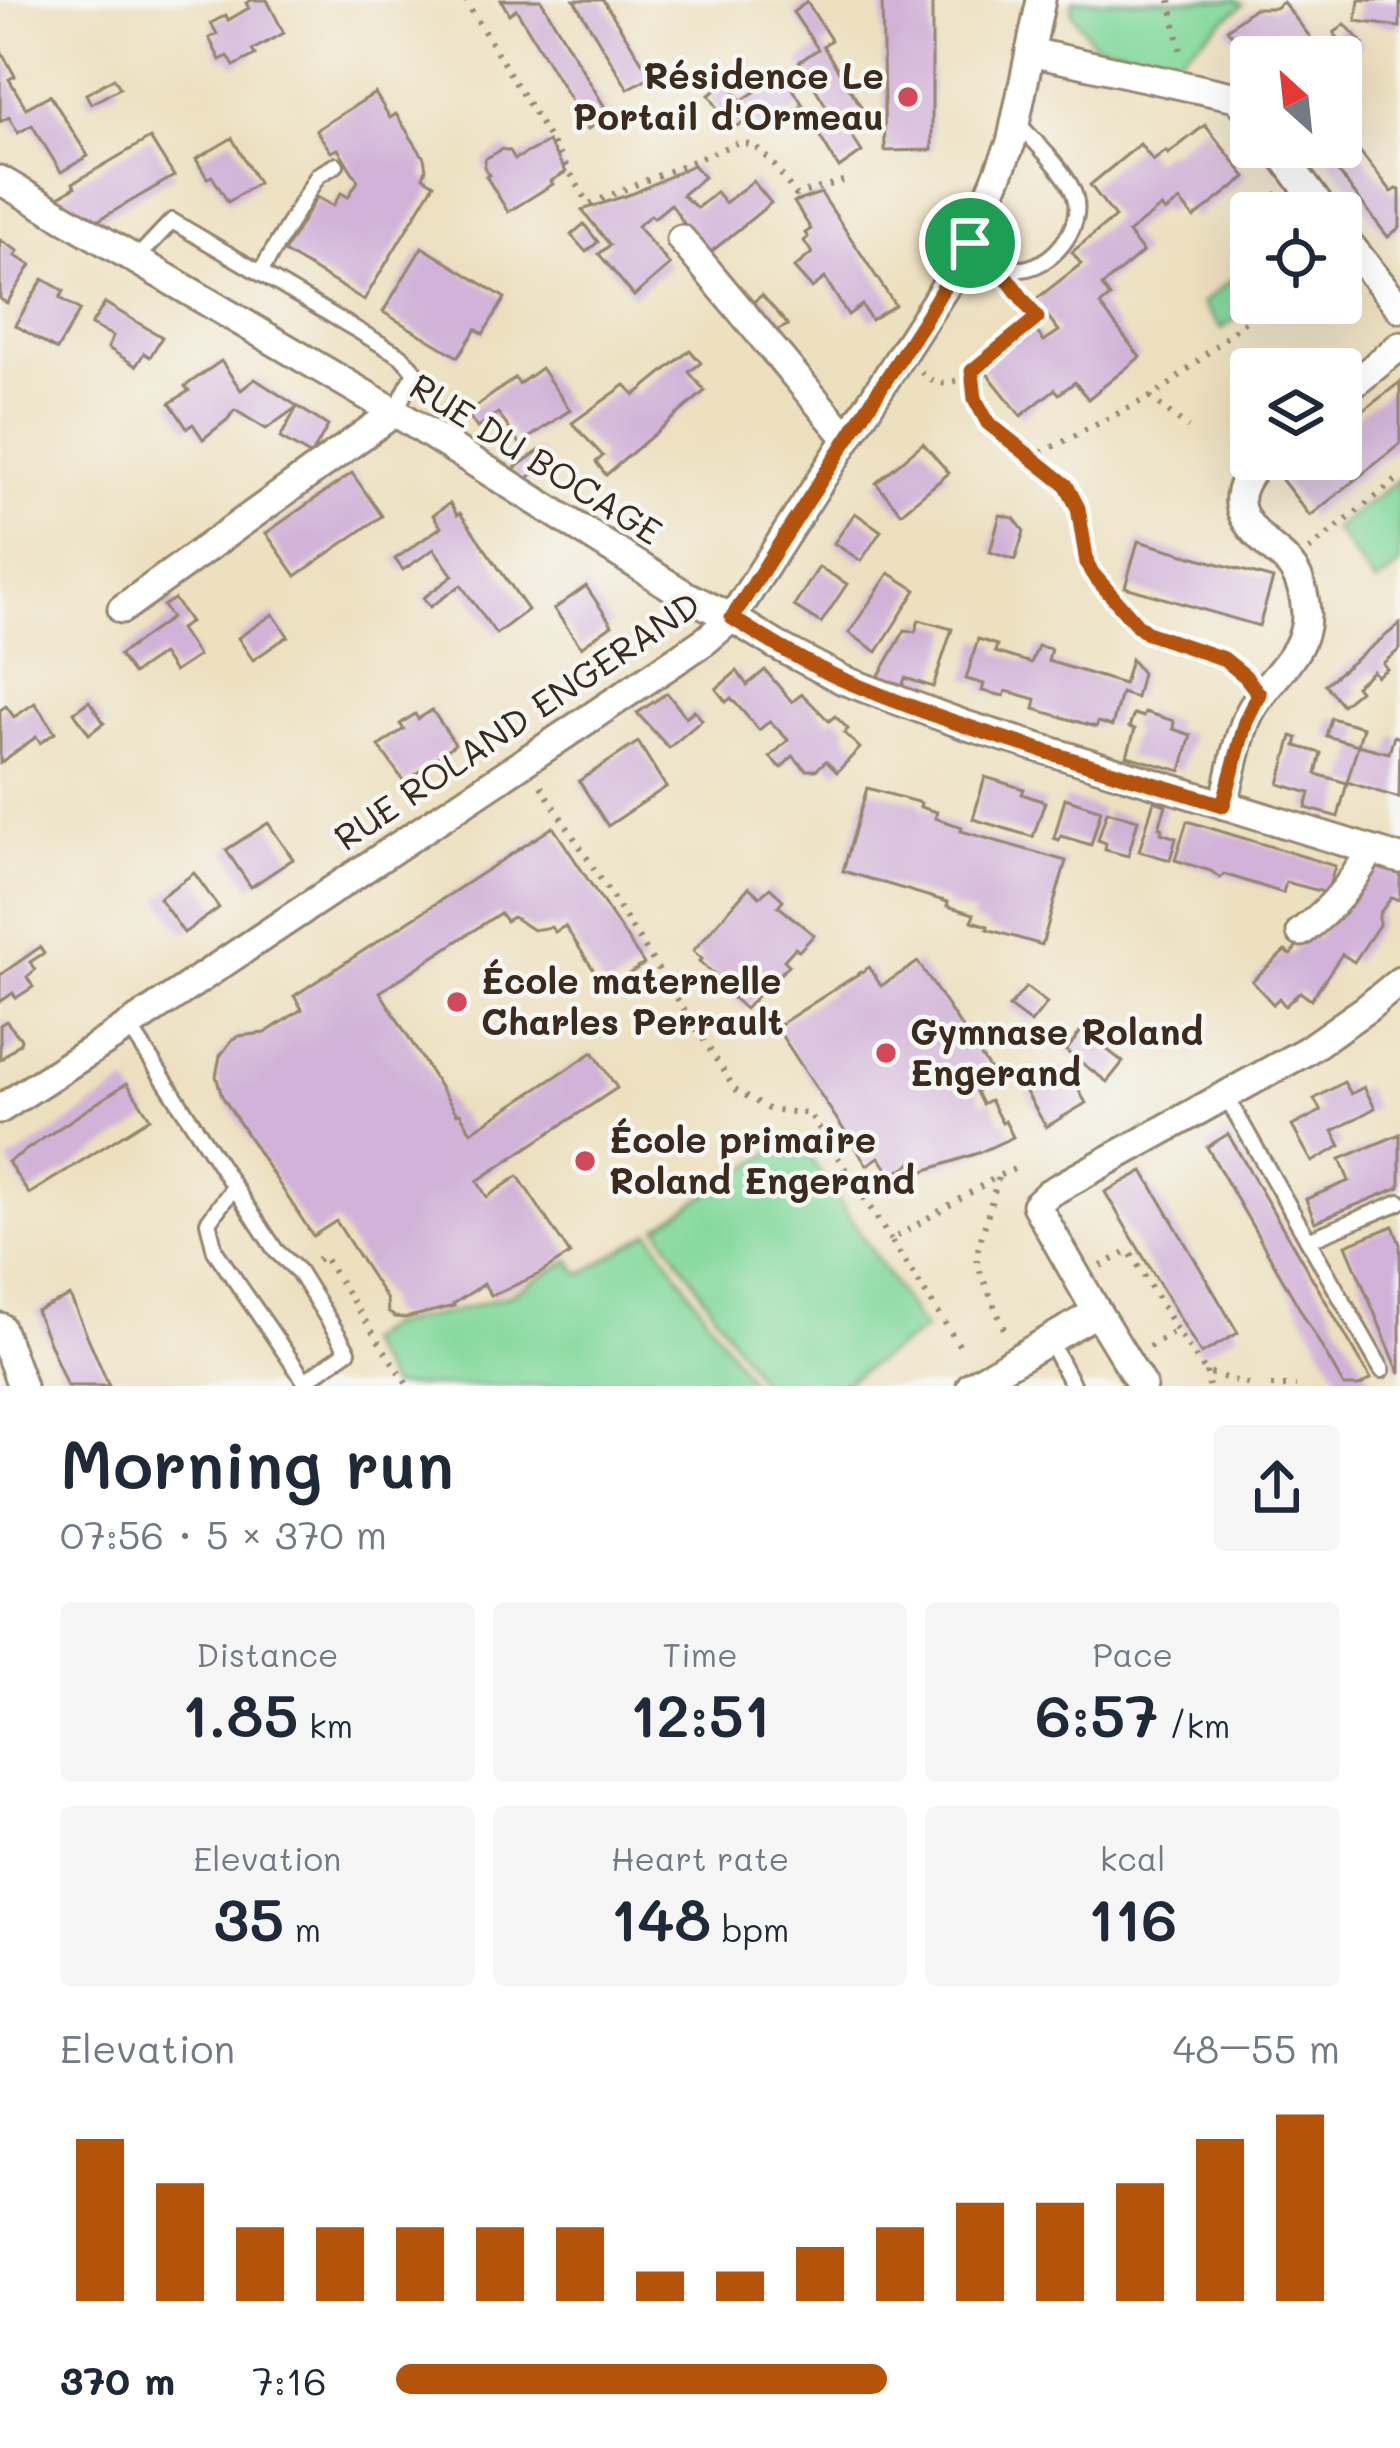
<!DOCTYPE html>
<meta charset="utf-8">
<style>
:root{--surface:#fff;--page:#f6f6f7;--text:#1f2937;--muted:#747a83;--accent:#b45309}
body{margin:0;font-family:Mali,sans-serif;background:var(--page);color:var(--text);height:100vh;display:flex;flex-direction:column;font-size:45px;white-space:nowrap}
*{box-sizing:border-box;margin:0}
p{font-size:39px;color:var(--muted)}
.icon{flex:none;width:66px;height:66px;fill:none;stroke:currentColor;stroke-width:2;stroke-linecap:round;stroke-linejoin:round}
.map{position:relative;height:1386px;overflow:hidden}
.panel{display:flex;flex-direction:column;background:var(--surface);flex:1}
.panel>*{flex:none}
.needle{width:78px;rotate:333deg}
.controls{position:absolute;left:1230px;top:36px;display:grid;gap:24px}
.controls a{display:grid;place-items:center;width:132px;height:132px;border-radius:12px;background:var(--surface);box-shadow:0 12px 48px #0002;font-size:60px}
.pin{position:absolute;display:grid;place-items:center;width:102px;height:102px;color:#fff;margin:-51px;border:6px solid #fff;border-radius:50%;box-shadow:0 3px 12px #0007}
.round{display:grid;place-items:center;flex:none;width:126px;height:126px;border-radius:12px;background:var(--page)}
.overview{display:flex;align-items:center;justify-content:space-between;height:204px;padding:0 60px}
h1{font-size:66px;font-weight:600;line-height:90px}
.metrics{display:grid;grid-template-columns:repeat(3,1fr);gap:18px;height:204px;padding:12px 60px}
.metrics div{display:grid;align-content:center;border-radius:12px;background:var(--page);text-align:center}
.metrics b{font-size:60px;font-weight:600}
.metrics small{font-size:33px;font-weight:400}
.metrics p{font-size:33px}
.chart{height:336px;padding:24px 60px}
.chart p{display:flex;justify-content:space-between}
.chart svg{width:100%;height:216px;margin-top:12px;stroke:var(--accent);stroke-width:6}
ul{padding:0 60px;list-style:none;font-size:39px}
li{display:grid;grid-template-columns:192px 144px 1fr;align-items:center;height:90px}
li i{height:30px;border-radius:15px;background:var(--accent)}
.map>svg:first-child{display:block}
.green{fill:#82d89b;stroke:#5e815c;stroke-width:3}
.building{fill:#d2b2d8}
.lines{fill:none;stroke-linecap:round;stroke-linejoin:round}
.lane-casing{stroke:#94856e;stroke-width:20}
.street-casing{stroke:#94856e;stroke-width:33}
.path{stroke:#94856e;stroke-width:6;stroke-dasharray:3 9;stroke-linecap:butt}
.lane{stroke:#fff;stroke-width:14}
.street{stroke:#fff;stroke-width:27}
.route-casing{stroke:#fff;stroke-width:24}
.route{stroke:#b45309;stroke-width:15}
.poi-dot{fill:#d1495b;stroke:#f6f6f2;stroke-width:4.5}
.labels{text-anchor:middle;stroke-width:9;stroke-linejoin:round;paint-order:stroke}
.poi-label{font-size:36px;font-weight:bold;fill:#3b2a1e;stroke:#f6f6f2;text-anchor:start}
.street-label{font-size:36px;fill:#3b2a1e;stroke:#f6f6f2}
</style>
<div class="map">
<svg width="1400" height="1386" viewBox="0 0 1400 1386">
<rect width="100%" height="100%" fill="#f6f6f2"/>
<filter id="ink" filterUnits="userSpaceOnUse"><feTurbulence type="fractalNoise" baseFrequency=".00833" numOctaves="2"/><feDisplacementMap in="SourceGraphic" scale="24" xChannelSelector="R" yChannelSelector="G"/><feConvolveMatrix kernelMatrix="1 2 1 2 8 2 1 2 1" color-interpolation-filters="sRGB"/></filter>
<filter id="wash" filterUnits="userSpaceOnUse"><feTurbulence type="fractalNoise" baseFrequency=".004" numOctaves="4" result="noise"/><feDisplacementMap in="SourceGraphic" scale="48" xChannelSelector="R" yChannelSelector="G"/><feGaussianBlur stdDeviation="2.7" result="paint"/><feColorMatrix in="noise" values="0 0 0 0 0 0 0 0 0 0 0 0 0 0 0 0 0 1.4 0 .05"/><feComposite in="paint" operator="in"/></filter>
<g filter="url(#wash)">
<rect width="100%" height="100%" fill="#ede0bf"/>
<g class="green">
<path d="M 1073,0 L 1236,0 L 1243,5 L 1174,61 L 1093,43 L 1072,12 Z"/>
<path d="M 1251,263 L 1251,303 L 1255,303 L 1222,329 L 1202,304 Z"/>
<path d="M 1400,478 L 1400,566 L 1376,584 L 1334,529 Z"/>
<path d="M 796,1136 L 924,1330 L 839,1386 L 763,1386 L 658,1227 Z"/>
<path d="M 650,1232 L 753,1386 L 391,1386 L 363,1342 L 389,1325 L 453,1312 L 509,1295 L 570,1260 L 581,1275 Z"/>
</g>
<g id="blocks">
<g class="building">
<path d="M 252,0 L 267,0 L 284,33 L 252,50 L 255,55 L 234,66 L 228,56 L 220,60 L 209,38 L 217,34 L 211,23 L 226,15 L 228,20 L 249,8 L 246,3 Z"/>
<path d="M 501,0 L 541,0 L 610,116 L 588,129 L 516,9 L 509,14 Z"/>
<path d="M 574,0 L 603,0 L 651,76 L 628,89 Z"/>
<path d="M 882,0 L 932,0 L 932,150 L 885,151 Z"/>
<path d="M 1359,0 L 1400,0 L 1400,27 L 1356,21 Z"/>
<path d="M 807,2 L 831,40 L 823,46 L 862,108 L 842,121 L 862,152 L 839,168 L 819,135 L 836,122 L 799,62 L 818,49 L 793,12 Z"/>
<path d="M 1283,2 L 1314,42 L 1296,57 L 1249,57 L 1227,29 L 1254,8 L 1275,8 Z"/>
<path d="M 1345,24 L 1363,44 L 1351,54 L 1334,33 Z"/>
<path d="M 0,49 L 15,76 L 9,79 L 26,108 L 50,95 L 88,156 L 61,172 L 32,125 L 18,133 L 9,117 L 0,122 Z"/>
<path d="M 783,73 L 803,105 L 761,132 L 751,117 L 732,129 L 709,95 L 728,82 L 741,101 Z"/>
<path d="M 114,78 L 120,88 L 91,104 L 86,94 Z"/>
<path d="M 375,93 L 390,118 L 396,114 L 424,158 L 426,169 L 423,177 L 434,184 L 364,300 L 284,252 L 317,197 L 333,206 L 341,193 L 348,197 L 358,181 L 338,149 L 331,152 L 316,130 Z"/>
<path d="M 1341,106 L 1347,114 L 1341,119 L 1354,135 L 1350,139 L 1392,192 L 1397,189 L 1400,190 L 1400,227 L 1388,237 L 1319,147 L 1341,147 Z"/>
<path d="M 1205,125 L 1246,177 L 1194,218 L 1180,201 L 1165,212 L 1161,207 L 1128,233 L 1143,252 L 1102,286 L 1110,297 L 1100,305 L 1140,357 L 1088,399 L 1075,382 L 1059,394 L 1055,389 L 1021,416 L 982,367 L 1032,326 L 1044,341 L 1059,331 L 1035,300 L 1081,264 L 1072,252 L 1115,217 L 1090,185 L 1140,144 L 1153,161 L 1166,151 L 1168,154 Z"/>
<path d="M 150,138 L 174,176 L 97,221 L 58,197 L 75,187 L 73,183 Z"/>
<path d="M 232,138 L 258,183 L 228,202 L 212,176 L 207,178 L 196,159 Z"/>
<path d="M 548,142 L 566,172 L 551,181 L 553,184 L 508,212 L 486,176 L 489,175 L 484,167 L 485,159 L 502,149 L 510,151 L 515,159 Z"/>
<path d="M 693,165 L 704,177 L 682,195 L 697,208 L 716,192 L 725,203 L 753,181 L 771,203 L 706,256 L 671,204 L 654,218 L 651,215 L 637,226 L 670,265 L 634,296 L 599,254 L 610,245 L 582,210 L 634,193 Z"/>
<path d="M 821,193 L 895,305 L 871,320 L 862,305 L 848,315 L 825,278 L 812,288 L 794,268 L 812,253 L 804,241 L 808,237 L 805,233 L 811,229 L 794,202 Z"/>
<path d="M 584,224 L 598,242 L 586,252 L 571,235 Z"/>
<path d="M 0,240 L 18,251 L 15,256 L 31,265 L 7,303 L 0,299 Z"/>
<path d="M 422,247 L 505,298 L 483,334 L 476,329 L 458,357 L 383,312 Z"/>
<path d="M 43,279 L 64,291 L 60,298 L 80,310 L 57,350 L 15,325 Z"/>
<path d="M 762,295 L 788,325 L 770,334 L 747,307 Z"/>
<path d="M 105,303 L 162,337 L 150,357 L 144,353 L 136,366 L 108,348 L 113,336 L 91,325 Z"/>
<path d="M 690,350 L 701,363 L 689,372 L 705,391 L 606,475 L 596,462 L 603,456 L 572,423 L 625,385 L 635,395 Z"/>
<path d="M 221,361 L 241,390 L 255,379 L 328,426 L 312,454 L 310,455 L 280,438 L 297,407 L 266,429 L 235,410 L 227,420 L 203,439 L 193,424 L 187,428 L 170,403 L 189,391 L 185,386 Z"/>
<path d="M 541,368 L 570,410 L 520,444 L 498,413 L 477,428 L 467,413 L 515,378 L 519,384 Z"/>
<path d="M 1400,382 L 1400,444 L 1310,516 L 1279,476 L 1301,459 L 1341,459 L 1341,428 Z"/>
<path d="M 923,443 L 949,473 L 901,513 L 876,483 Z"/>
<path d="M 540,450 L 549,462 L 525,480 L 509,472 Z"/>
<path d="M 352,473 L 382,516 L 296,576 L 266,533 Z"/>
<path d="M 450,503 L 457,515 L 460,513 L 528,610 L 496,634 L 461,585 L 430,607 L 423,598 L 453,576 L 434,549 L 403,570 L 395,559 L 441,527 L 433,515 Z"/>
<path d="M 855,513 L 881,531 L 861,561 L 834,543 Z"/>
<path d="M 1000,515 L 1014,518 L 1024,531 L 1015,560 L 990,552 Z"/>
<path d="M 1138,541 L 1273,579 L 1259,626 L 1125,587 Z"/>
<path d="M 819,567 L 847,584 L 821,623 L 794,606 Z"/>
<path d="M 889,573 L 916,590 L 877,652 L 849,633 Z"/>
<path d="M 586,586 L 612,625 L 581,647 L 554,609 Z"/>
<path d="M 174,599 L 190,622 L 180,629 L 198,656 L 174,672 L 162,654 L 133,674 L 119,655 L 171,618 L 163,606 Z"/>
<path d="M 273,614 L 288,636 L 253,660 L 238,638 Z"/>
<path d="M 919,620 L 952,629 L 933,687 L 905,678 L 902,687 L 878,677 L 905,630 L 915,632 Z"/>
<path d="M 1400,624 L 1400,649 L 1383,663 L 1387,669 L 1377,676 L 1373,671 L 1355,686 L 1359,691 L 1342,705 L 1325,684 Z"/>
<path d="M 978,639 L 997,645 L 995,652 L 1031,663 L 1038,646 L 1051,649 L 1048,661 L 1124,684 L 1131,659 L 1142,673 L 1136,698 L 1121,693 L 1112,726 L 1098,722 L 1096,727 L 1034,709 L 1036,699 L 1006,691 L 1004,696 L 982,691 L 984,684 L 966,679 Z"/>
<path d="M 765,670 L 792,702 L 802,694 L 829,721 L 835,716 L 848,729 L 844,733 L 860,748 L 837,772 L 826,761 L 816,770 L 806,770 L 793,756 L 781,768 L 770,757 L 788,740 L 770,721 L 759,730 L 731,698 L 726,702 L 716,689 L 737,671 L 747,685 Z"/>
<path d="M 667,693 L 686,717 L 694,710 L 702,720 L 669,748 L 637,713 Z"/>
<path d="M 89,701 L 104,723 L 89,734 L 74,712 Z"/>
<path d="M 35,703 L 55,733 L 40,743 L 36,737 L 0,763 L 0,710 L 6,706 L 14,717 Z"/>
<path d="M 432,710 L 455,744 L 405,783 L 379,746 L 404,729 L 400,724 L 415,714 L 418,719 Z"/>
<path d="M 1145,712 L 1174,721 L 1173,729 L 1191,735 L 1181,771 L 1127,756 L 1135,729 L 1129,727 L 1134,714 L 1143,717 Z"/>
<path d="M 1331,718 L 1363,727 L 1358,745 L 1326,736 Z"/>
<path d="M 1292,736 L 1298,738 L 1296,746 L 1321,753 L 1316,774 L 1347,783 L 1338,817 L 1306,808 L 1310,793 L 1279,784 Z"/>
<path d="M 1394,736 L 1400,738 L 1399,798 L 1347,782 L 1358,745 L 1389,753 Z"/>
<path d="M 638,742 L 666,787 L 608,826 L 579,781 Z"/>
<path d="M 985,777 L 1024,789 L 1022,794 L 1045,802 L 1033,837 L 973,819 Z"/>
<path d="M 867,788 L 921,803 L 920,807 L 937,812 L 935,818 L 962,827 L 961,831 L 1066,861 L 1042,945 L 987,929 L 988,926 L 972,921 L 974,914 L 947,906 L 948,902 L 843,871 Z"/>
<path d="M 1065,798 L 1101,810 L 1091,845 L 1061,836 L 1059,840 L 1054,838 Z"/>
<path d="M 1154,801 L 1166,805 L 1159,827 L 1162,828 L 1161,833 L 1176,838 L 1170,860 L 1139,851 Z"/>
<path d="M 1107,811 L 1138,820 L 1128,856 L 1105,850 L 1106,843 L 1098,840 Z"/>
<path d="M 1187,821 L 1335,866 L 1327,893 L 1286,882 L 1283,893 L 1224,874 L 1220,878 L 1211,871 L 1175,860 Z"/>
<path d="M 268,823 L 293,859 L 251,887 L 226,850 Z"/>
<path d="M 553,827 L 644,964 L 606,989 L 565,926 L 555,932 L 551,927 L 533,930 L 513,917 L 506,921 L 500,913 L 380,992 L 457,1114 L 460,1113 L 471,1132 L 593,1052 L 617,1088 L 477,1181 L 487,1197 L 518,1176 L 570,1254 L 539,1274 L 498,1293 L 491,1295 L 484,1284 L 453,1304 L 454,1306 L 405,1318 L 395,1317 L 388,1312 L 387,1300 L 336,1221 L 313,1236 L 222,1096 L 216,1076 L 220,1056 L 232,1040 L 239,1036 L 265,1033 L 302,1009 L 294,996 Z"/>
<path d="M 1369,864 L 1400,874 L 1400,900 L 1391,898 L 1379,914 L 1379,925 L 1354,962 L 1342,954 L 1311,1000 L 1300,992 L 1285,1006 L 1279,998 L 1273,1004 L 1252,981 L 1285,951 L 1291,955 L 1306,932 L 1316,939 Z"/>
<path d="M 194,873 L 219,908 L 184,933 L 159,898 Z"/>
<path d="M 749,887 L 760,897 L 770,888 L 783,900 L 778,906 L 814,935 L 799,951 L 795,948 L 784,960 L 789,965 L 773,981 L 768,977 L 757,989 L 761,992 L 745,1009 L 733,998 L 736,995 L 699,961 L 702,959 L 693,951 Z"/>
<path d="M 40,947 L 44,953 L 30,962 L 35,970 L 27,977 L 33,987 L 16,998 L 13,993 L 0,1002 L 0,975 Z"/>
<path d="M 918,962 L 996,1079 L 976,1092 L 982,1104 L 990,1100 L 1002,1123 L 1005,1121 L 1013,1137 L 978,1153 L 918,1173 L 911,1163 L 892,1176 L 879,1157 L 867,1165 L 776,1027 L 869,967 L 881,986 Z"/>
<path d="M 1026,987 L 1047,1003 L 1031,1023 L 1009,1007 Z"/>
<path d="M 6,1021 L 21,1039 L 20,1043 L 0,1060 L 0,1025 Z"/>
<path d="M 1082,1030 L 1123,1062 L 1107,1082 L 1066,1051 Z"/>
<path d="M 1065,1067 L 1086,1103 L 1046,1127 L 1026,1092 Z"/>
<path d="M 1344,1082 L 1351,1094 L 1364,1087 L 1375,1108 L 1333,1131 L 1341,1146 L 1312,1162 L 1292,1126 L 1321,1111 L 1314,1099 Z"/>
<path d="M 127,1083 L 150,1118 L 29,1194 L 8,1162 Z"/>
<path d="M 1228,1134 L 1371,1379 L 1359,1386 L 1344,1386 L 1207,1147 Z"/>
<path d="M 1400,1134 L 1400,1187 L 1315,1222 L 1306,1199 L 1349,1181 L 1340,1159 Z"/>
<path d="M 1143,1171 L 1238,1333 L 1201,1354 L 1105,1192 Z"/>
<path d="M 1393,1226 L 1400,1244 L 1400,1374 L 1346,1245 Z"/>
<path d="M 70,1296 L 109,1386 L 67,1386 L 36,1311 Z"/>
</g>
</g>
</g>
<g filter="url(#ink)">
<use href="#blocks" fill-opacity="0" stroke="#94856e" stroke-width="3"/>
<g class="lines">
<defs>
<g id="lane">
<path d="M 970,243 C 984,252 1002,269 1019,269 C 1051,269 1084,227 1075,197 C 1068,172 1035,143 1018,123"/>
<path d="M 136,259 L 172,221 L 401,356 L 415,372 L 395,412"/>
<path d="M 260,273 L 318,175 L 336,165"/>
<path d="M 129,1026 L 276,1251 L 298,1271 L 348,1351 L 305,1381"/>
<path d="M 1226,1096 L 1382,1370"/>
<path d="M 234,1187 L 208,1222 L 215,1251 L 307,1384"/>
<path d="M 1308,1240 L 1400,1202"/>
<path d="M 1049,1340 L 1073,1386"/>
</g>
<g id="street">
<path d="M 1030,52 L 1236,97 L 1251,113"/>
<path d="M 1276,147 L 1325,213"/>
<path d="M 0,180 L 395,412 L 685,595 L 732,618 L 776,645 L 843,680 L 965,725 L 1400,859"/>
<path d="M 1341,234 L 1400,308"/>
<path d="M 681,239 L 847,438"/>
<path d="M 1341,394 L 1400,346"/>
<path d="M 122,609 L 395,412"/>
<path d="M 1224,805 C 1231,776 1236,743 1248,716 C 1265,679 1307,657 1306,614 C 1305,599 1302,582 1293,569 C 1286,558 1276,553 1267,544 C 1232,512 1231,492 1262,459"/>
<path d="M 1301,932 C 1334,907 1349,887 1370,852"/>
<path d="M 0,1109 L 129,1026 L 705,641 L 732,618 L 963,259 L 1011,143 L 1041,0"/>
<path d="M 1097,1312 L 1142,1386"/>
<path d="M 0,1327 L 22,1386"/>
<path d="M 971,1386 L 1097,1312 L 1036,1205 L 1049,1193 L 1306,1051 L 1366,1009 L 1400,981"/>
</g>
</defs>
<use href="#lane" class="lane-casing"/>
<use href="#street" class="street-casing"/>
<g class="path">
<path d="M 465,0 L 589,204 L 739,142 L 754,145 L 774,165 L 796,195 L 846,180"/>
<path d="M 1170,0 L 1182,57"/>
<path d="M 1271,213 L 1267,203 L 1278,193"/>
<path d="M 972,371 L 975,399 L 988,423 L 1066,485 C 1082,508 1077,533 1085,558 C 1093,579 1121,610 1138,626 C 1164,651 1212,645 1241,673"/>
<path d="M 921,372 C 929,379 937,385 948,383 C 970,380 1018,334 1037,318 L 1015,288"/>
<path d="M 1150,397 L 1188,428"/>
<path d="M 1031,458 L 1150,397 L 1170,384 L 1267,303"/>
<path d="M 1309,550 L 1400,477"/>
<path d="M 541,786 L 735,1089 L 768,1109 L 810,1114 L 891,1240"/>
<path d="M 998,1178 L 977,1253 L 977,1264 L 1007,1336"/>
<path d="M 317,1260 L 323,1256 L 408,1386"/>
<path d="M 1101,1266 L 1129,1251 L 1179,1334 L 1206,1372 L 1253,1386"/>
<path d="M 959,1345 L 891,1240 L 998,1176 L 1017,1168"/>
<path d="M 1149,1347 L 1176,1330"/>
<path d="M 1206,1372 L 1209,1386"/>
<path d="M 1271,1386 L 1296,1386"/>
</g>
<use href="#lane" class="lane"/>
<use href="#street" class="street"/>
</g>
</g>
<g class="lines" filter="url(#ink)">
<defs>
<path id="route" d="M 970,243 L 991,257 L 1037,318 L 972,371 L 975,399 L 988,423 L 1066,485 L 1078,508 L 1087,563 L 1092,573 L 1138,626 L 1147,633 L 1224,659 L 1245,676 L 1259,694 L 1246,721 L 1223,805 C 1097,766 967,732 846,681 C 806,664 769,641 732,618 L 923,322 Z"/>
</defs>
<use href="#route" class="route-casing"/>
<use href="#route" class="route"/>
</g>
<g class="poi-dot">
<circle cx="908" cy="97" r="12"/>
<circle cx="457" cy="1002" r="12"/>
<circle cx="886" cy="1053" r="12"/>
<circle cx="585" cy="1161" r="12"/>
</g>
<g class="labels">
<g class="poi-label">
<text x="884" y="89" text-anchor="end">Résidence Le<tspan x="884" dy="41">Portail d'Ormeau</tspan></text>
<text x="481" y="994">École maternelle<tspan x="481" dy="41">Charles Perrault</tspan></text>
<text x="910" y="1045">Gymnase Roland<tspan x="910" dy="41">Engerand</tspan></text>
<text x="609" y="1153">École primaire<tspan x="609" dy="41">Roland Engerand</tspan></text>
</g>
<g class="street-label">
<text transform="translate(536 459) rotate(32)" y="13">RUE DU BOCAGE</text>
<text transform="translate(517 721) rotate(-34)" y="13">RUE ROLAND ENGERAND</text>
</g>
</g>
</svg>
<div class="controls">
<a><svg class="needle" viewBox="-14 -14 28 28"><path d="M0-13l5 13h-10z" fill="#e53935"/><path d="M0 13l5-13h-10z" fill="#747a83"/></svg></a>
<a><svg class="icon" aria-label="locate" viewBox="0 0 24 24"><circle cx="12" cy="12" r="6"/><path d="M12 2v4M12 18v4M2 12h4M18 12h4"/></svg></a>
<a><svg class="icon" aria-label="layers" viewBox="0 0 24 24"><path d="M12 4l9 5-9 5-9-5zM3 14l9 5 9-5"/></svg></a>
</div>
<div class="pin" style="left:970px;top:243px;background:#1e9e55"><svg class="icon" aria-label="arrive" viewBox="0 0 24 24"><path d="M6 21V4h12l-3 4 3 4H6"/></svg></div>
</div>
<section class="panel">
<div class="overview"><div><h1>Morning run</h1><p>07:56 · 5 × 370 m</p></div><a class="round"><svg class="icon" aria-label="share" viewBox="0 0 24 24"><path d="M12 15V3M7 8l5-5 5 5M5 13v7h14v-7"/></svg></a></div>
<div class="metrics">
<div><p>Distance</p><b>1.85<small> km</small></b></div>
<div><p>Time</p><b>12:51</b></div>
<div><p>Pace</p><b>6:57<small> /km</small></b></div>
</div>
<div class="metrics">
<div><p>Elevation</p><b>35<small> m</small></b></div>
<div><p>Heart rate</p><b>148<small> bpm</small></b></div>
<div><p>kcal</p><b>116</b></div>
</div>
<div class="chart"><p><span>Elevation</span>48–55 m</p>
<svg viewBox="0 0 160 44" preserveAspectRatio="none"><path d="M5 44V11M15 44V20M25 44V29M35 44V29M45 44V29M55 44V29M65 44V29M75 44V38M85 44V38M95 44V33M105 44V29M115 44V24M125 44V24M135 44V20M145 44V11M155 44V6"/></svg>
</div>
<ul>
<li><b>370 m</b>7:16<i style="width:52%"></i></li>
</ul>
</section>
